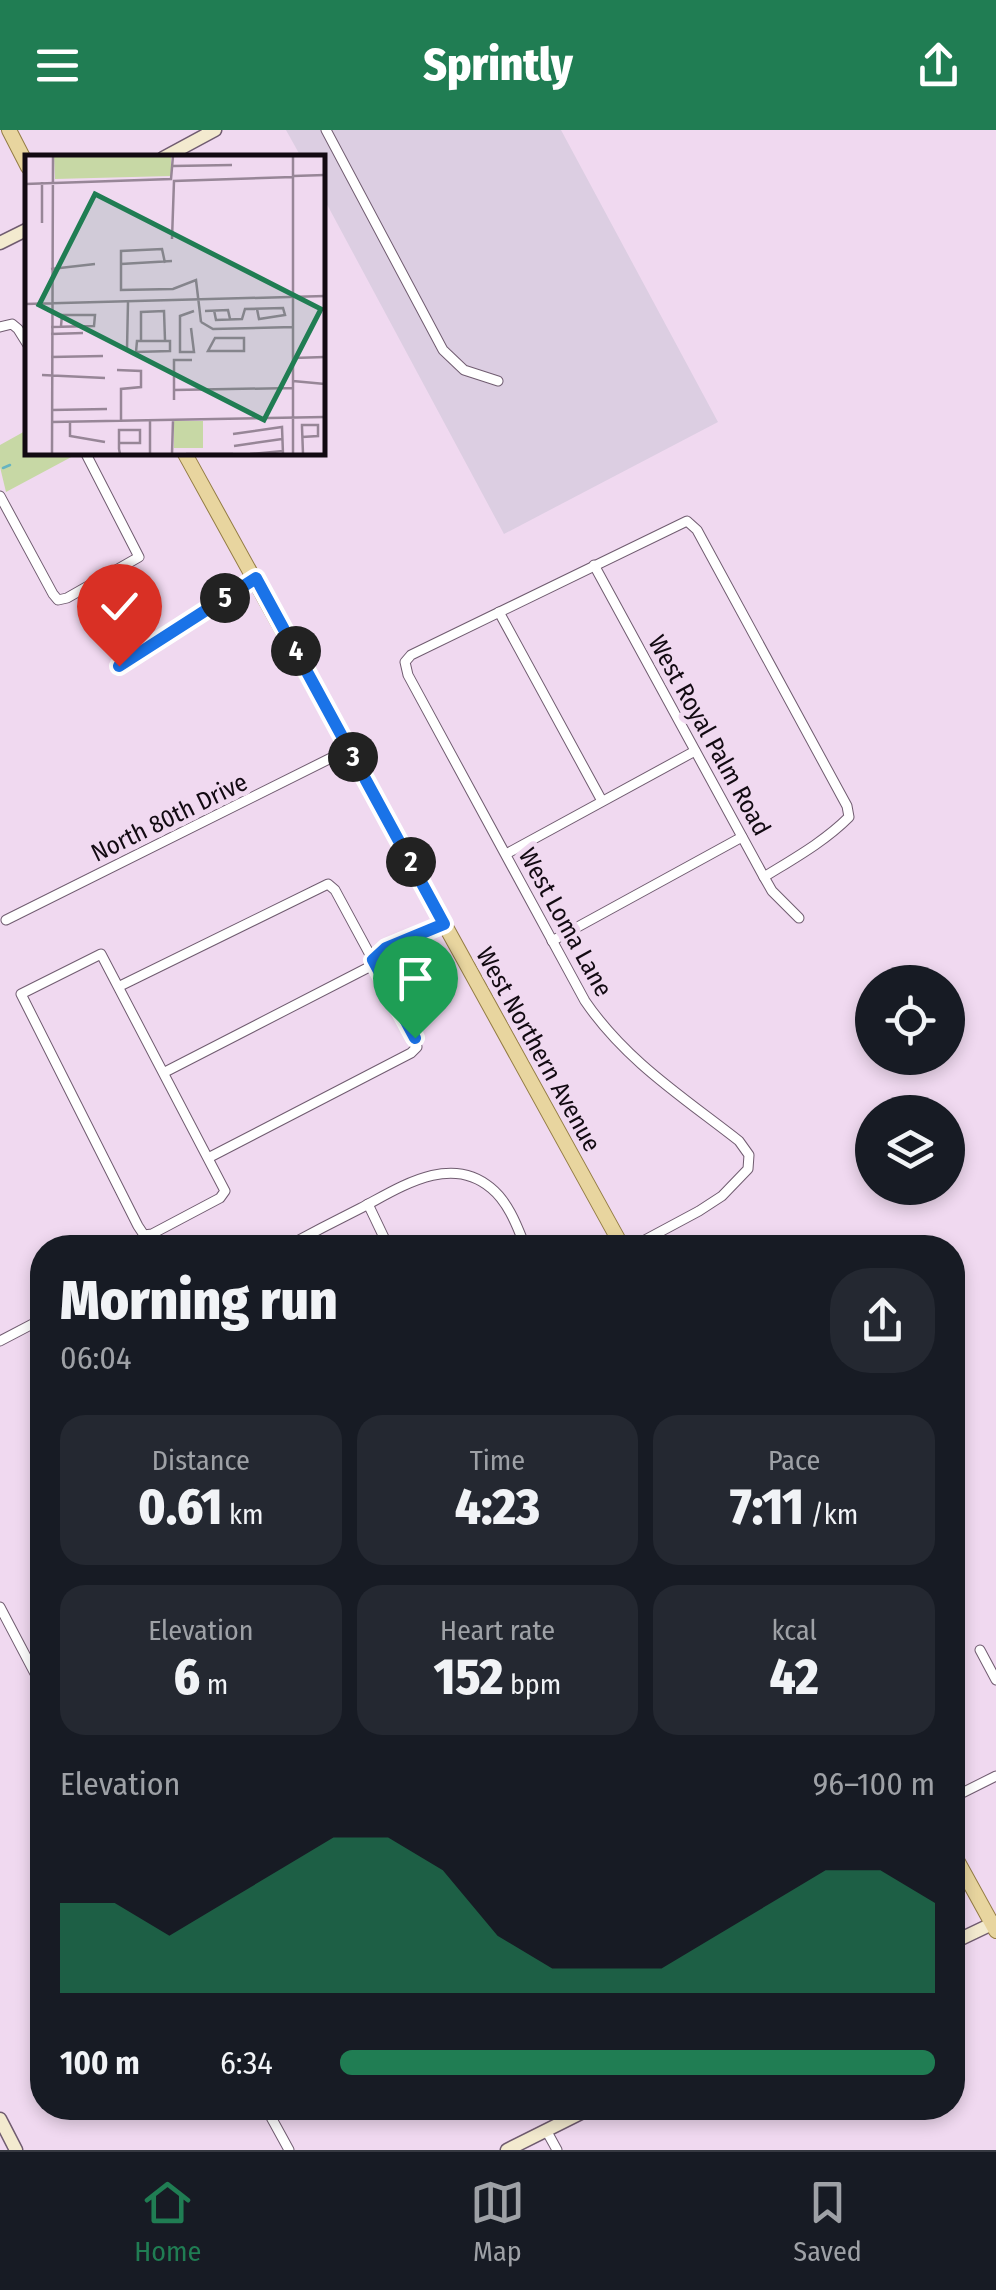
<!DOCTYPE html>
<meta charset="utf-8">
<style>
:root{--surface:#171b24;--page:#242831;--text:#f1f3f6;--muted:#9ea1a6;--line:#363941;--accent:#207d53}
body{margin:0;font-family:"Fira Sans Condensed",sans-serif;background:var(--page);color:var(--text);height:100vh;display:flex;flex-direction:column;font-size:38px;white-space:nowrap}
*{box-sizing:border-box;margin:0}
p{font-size:32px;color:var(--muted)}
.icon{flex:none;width:55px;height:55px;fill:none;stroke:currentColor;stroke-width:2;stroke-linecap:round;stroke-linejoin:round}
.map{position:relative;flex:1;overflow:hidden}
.side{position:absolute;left:30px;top:1105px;width:935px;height:885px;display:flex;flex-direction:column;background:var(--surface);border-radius:40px;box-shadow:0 5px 15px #0003}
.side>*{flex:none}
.buttons{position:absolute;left:855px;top:835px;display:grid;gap:20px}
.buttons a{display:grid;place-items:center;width:110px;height:110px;border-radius:50%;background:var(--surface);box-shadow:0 5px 15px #0003;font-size:50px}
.pin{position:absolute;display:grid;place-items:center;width:85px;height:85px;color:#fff;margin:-102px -42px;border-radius:50% 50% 50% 0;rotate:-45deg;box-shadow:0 0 10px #0007}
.pin .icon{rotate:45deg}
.km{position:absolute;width:50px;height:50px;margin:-25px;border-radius:50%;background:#222;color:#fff;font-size:28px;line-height:50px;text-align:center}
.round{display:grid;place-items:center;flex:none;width:105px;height:105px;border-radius:40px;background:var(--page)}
.head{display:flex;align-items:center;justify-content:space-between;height:170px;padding:0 30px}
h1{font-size:55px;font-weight:800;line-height:75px}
.stats{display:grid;grid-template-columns:repeat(3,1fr);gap:15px;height:170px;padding:10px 30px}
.stats div{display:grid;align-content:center;border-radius:25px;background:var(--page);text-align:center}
.stats b{font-size:50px;font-weight:800}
.stats small{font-size:28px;font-weight:400}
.stats p{font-size:28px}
.chart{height:280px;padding:20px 30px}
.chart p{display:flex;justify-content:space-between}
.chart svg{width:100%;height:180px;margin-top:10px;fill:var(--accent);opacity:.7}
ul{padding:0 30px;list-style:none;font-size:32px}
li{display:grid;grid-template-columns:160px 120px 1fr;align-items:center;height:75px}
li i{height:25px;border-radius:12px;background:var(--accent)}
header{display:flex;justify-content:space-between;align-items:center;height:130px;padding:0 30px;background:var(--accent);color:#fff;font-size:45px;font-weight:800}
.dock{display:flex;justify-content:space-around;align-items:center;height:140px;border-top:2px solid var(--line);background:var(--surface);font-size:28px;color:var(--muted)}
.dock a{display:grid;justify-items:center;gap:5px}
.dock .active{color:var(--accent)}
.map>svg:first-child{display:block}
.industrial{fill:#dccee2}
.green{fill:#c7d8a5}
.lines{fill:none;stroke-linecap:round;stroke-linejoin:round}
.stream{stroke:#66b4c1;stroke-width:2.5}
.street-casing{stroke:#705c70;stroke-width:11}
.secondary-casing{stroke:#705c70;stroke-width:15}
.primary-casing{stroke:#937c44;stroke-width:16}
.street{stroke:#fff;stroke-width:9}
.secondary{stroke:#f3eacf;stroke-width:12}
.primary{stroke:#e8d59f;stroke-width:14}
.route-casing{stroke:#fff;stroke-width:20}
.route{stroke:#1a73e8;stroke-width:12}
.labels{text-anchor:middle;stroke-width:10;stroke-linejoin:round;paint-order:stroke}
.street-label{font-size:25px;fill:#120a12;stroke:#f0d9f0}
.inset-road{fill:none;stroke:#978697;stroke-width:2.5}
.view{fill:#207d53;fill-opacity:0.15;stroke:#207d53;stroke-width:5}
.inset-edge{fill:none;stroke:#120a12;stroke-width:5}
</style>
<header><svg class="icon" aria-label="menu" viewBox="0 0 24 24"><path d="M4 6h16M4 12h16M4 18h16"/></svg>Sprintly<svg class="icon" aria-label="share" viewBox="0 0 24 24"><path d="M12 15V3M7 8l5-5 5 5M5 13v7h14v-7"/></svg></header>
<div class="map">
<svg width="996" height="2020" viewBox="0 0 996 2020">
<rect width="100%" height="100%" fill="#f0d9f0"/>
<path class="industrial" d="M 286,0 L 561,0 L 718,292 L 504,404 L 323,67 L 322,28 L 301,27 Z"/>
<path class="green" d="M 27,300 L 28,322 L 77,324 L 6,362 L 0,337 L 0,315 Z"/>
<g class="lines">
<path class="stream" d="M 3,338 L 10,335"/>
<defs>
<g id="street">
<path d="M 326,0 L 443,220 L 464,240 L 498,251"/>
<path d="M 0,197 L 12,194 L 18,199 L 28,215"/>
<path d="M 0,366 L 53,464 L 58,470 L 67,468 L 139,427 L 85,322"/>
<path d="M 594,435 L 764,747 L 772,761 L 799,788"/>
<path d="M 499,482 L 602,671"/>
<path d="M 119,535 L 256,448"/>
<path d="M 506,724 L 695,621"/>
<path d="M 6,790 L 349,619"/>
<path d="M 552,811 L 742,707"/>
<path d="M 101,824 L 225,1061 L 220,1068 L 152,1104 L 144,1105 L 138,1096 L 21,864 Z"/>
<path d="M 375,828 L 387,819 L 436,796"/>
<path d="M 373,830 C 400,824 422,810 444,793"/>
<path d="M 120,856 L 328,754 L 335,760 L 415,908 L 417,917 L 411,923 L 210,1027"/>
<path d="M 165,942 L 375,834"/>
<path d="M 368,1074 L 389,1118"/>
<path d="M 284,1118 C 310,1104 335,1091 361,1078 C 399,1058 450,1023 491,1058 C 507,1071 516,1093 523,1111 L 521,1118"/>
<path d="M 630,1118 L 699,1081 L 722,1066 L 748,1039 L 749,1025 L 739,1011 C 683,967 626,931 585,871 L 408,545 L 405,532 L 411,525 L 687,391 L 697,400 L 847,676 L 849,687 C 824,712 793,729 764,747"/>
<path d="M 0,1211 L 42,1189"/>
<path d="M 0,1477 L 42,1557"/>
<path d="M 980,1520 L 996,1550"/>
<path d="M 952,1668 L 996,1646"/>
<path d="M 266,1978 L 289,2020"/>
<path d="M 546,2000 L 557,2020"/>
</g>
<g id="secondary">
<path d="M 163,28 L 215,0"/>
<path d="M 0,113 L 28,99"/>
<path d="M 952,1813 L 996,1792"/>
<path d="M 0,1989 L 16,2020"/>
<path d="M 507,2020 L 591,1978"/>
</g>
<g id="primary">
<path d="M 9,0 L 28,37"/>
<path d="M 184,322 L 623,1118"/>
<path d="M 952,1721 L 996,1801"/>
</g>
</defs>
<use href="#street" class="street-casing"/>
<use href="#secondary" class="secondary-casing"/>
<use href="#primary" class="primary-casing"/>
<use href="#street" class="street"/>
<use href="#secondary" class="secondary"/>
<use href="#primary" class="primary"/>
</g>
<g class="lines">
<defs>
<path id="route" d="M 119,536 L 256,448 L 444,794 L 386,818 L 373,830 L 415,908"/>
</defs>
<use href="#route" class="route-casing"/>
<use href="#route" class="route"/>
</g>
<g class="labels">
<g class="street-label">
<text transform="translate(710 605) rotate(61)" y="9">West Royal Palm Road</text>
<text transform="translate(169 687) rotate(-26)" y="9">North 80th Drive</text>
<text transform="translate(566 792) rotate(61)" y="9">West Loma Lane</text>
<text transform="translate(539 919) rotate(61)" y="9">West Northern Avenue</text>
</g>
</g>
<g transform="translate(25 25)">
<rect width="300" height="300" fill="#f0d9f0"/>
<path d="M 29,1 L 146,1 L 146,21 L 30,24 ZM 149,266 L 178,266 L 178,293 L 149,293 Z" fill="#c7d8a5"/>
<path class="inset-road" d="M 148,11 L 207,10M 268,21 L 300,20M 17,27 L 17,68M 0,29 L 146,24 L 148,1M 147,84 L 149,26 L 268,22M 140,108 L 137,94 L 96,96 L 96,135 L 148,134 L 171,125 L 176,167M 96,109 L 147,106M 26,114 L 70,109M 0,149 L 300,141M 189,155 L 191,165 L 217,164 L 220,154 L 258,153 L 260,160 L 234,164 L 232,154M 180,156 L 203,155 L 205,164M 176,167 L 188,174 L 269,172M 26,172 L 69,171 L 70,160 L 37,160 L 36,171M 166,173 L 169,197 L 155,197 L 155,161 L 169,156M 26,179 L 58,178M 190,183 L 219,183 L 219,196 L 183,196 ZM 112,186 L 145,186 L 145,196 L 111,197 ZM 116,186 L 116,157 L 139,156 L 140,185M 102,194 L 103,147M 26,202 L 78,201M 268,203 L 300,202M 92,215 L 116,216 L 116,232 L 96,234 L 96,266M 17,220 L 80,223M 268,226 L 300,229M 149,235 L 268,233M 149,245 L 149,205 L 167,205M 27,255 L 82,254M 125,265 L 125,299M 27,267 L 300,262M 45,267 L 45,281 L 80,287M 208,279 L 257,272 L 258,299M 277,282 L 293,281 L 293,270 L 277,270 L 277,272 L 278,299M 94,288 L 115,288 L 115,275 L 94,275 L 94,294 L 95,299M 209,291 L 257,284M 27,299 L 28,1M 147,299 L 148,265M 161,299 L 208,299M 225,299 L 258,296M 268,299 L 268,1"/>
<path class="view" d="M 70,39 L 296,154 L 239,265 L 14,150 Z"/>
<rect width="300" height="300" class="inset-edge"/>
</g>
</svg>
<div class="buttons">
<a><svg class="icon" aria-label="locate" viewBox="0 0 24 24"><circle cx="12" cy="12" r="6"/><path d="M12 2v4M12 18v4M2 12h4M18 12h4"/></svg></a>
<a><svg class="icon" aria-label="layers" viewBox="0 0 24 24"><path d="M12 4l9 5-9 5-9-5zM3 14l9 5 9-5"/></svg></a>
</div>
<div class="pin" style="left:415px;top:908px;background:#1e9e55"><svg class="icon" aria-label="arrive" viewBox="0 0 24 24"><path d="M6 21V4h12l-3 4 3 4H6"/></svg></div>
<div class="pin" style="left:119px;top:536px;background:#d93025"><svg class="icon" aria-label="check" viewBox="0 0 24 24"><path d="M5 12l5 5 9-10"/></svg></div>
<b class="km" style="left:411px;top:732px">2</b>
<b class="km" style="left:353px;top:627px">3</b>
<b class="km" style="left:296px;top:521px">4</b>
<b class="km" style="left:225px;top:468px">5</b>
<section class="side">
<div class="head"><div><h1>Morning run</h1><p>06:04</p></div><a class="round"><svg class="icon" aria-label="share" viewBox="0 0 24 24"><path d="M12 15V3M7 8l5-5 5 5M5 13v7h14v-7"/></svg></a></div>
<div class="stats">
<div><p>Distance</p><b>0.61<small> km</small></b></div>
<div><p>Time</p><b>4:23</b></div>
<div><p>Pace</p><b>7:11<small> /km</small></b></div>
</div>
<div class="stats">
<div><p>Elevation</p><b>6<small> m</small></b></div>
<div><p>Heart rate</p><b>152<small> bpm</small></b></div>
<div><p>kcal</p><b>42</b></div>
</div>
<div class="chart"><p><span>Elevation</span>96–100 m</p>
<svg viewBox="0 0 160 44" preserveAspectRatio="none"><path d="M0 44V22L10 22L20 30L30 22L40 14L50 6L60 6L70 14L80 30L90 38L100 38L110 38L120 30L130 22L140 14L150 14L160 22V44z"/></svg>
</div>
<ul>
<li><b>100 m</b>6:34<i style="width:100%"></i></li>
</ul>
</section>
</div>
<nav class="dock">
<a class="active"><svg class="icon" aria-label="home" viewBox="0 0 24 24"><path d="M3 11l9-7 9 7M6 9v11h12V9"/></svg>Home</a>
<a><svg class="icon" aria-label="map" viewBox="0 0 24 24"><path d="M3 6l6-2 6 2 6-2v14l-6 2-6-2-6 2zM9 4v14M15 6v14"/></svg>Map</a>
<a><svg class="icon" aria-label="saved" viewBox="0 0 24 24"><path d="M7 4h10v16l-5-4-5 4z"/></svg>Saved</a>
</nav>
